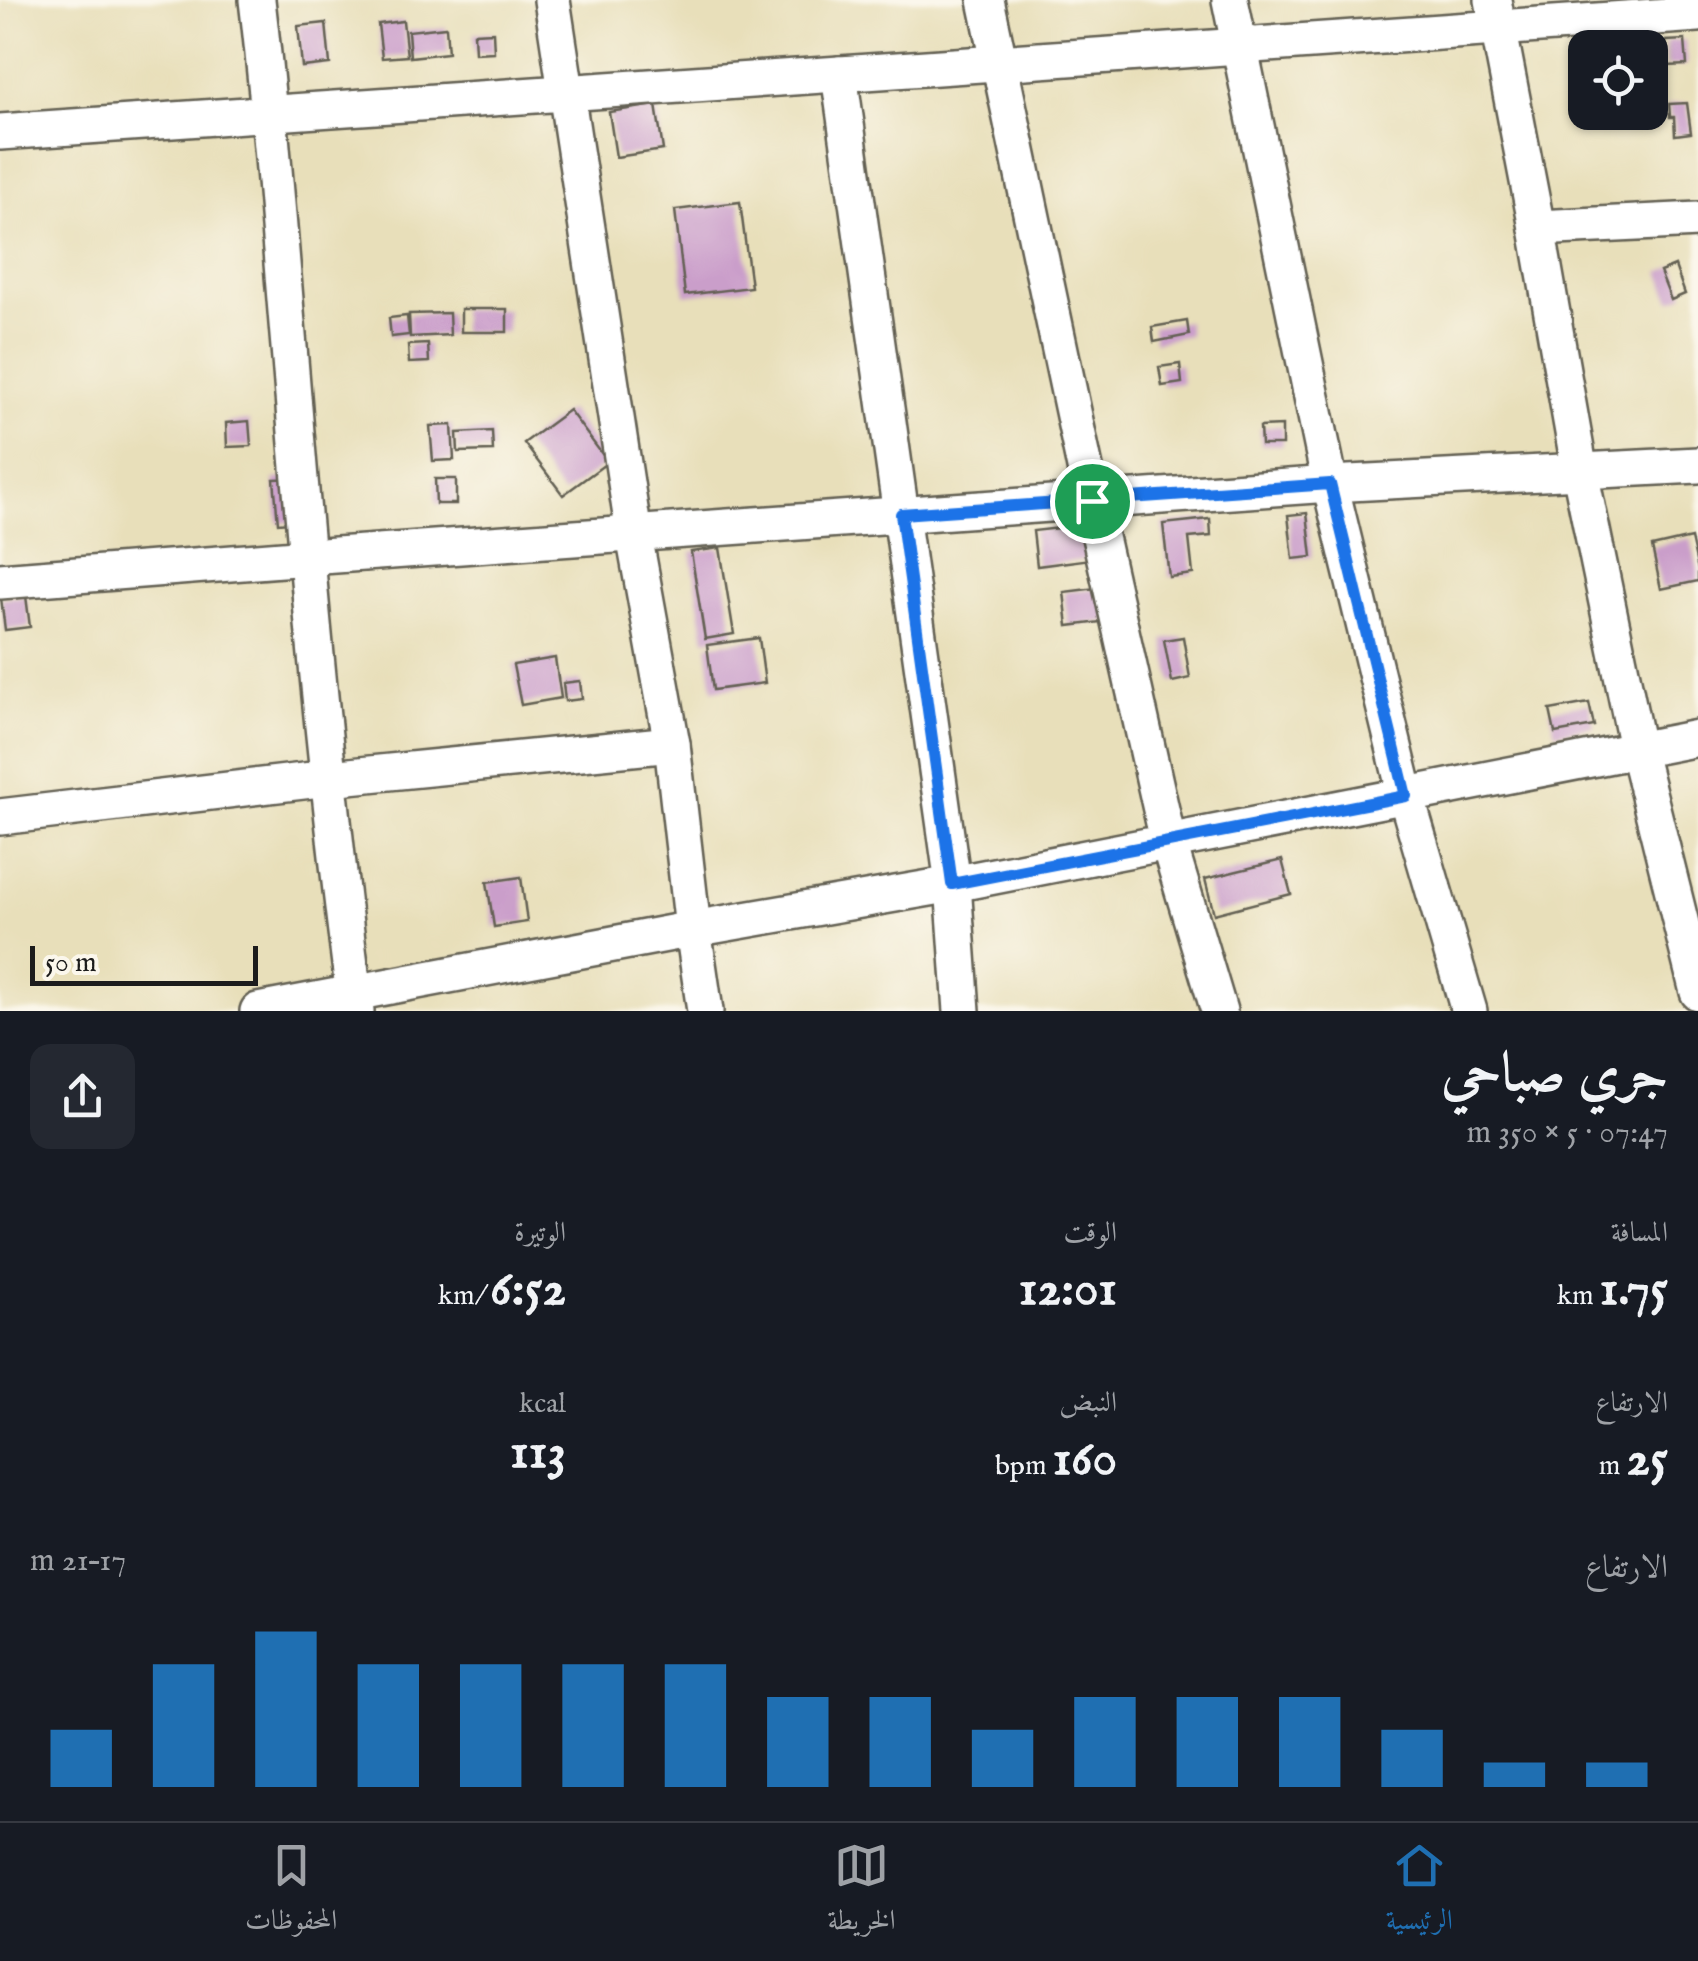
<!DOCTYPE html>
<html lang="ar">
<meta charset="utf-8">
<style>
:root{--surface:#171b24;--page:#242831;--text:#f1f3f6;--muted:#9ea1a6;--line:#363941;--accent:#1f6fb2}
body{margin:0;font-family:"IM FELL English",Amiri,serif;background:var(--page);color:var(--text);direction:rtl;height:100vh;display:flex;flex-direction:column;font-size:38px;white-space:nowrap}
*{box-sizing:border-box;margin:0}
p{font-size:32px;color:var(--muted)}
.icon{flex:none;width:55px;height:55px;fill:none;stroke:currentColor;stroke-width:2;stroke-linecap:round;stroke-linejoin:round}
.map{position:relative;height:1011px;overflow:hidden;direction:ltr}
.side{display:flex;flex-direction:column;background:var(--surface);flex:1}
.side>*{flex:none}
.fabs{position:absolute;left:1568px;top:30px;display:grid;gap:20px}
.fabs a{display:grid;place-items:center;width:100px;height:100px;border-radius:20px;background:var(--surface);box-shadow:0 2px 8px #0004;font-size:50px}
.scale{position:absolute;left:30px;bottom:25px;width:228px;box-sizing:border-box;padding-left:10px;border:5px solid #1c1c1c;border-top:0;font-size:28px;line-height:35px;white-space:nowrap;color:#1c1c1c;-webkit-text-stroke:8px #fbf7ec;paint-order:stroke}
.pin{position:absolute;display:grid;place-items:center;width:85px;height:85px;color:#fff;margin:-42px;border:5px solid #fff;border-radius:50%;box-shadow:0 2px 10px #0007}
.round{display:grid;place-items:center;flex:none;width:105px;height:105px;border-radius:20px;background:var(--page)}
.overview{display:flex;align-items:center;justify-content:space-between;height:170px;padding:0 30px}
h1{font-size:55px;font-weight:700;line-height:75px}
.figures{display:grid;grid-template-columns:repeat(3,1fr);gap:15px;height:170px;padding:10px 30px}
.figures div{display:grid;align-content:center}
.figures b{font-size:50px;font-weight:700}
.figures small{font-size:28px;font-weight:400}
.figures p{font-size:28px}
.chart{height:280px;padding:20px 30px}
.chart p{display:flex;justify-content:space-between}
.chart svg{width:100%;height:180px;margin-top:10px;stroke:var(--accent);stroke-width:6}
.menu{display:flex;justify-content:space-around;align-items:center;height:140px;border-top:2px solid var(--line);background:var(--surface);font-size:28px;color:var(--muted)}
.menu a{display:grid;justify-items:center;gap:5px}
.menu .current{color:var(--accent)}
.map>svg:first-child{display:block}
.building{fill:#ca9eca}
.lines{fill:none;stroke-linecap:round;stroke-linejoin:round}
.minor-casing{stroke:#636053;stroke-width:40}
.minor{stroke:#fff;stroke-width:35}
.route-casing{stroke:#fff;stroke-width:20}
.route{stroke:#1a73e8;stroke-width:12}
</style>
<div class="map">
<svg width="1698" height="1011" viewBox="0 0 1698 1011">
<rect width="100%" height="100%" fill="#fbf7ec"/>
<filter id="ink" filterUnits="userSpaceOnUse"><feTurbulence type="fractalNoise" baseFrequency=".01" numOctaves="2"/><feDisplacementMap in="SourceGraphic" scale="20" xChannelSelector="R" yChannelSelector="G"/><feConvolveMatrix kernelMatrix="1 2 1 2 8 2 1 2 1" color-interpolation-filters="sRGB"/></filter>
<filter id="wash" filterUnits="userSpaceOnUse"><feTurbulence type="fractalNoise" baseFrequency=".0048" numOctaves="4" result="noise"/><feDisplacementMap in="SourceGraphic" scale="40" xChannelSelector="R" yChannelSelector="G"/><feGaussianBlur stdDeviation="2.25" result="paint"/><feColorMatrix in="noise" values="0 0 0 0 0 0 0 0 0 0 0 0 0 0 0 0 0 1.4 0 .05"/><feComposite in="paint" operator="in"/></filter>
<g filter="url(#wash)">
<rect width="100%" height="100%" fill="#e8dfba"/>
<g id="blocks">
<g class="building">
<path d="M 403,21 L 407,56 L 382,58 L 378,24 Z"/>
<path d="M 326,23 L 330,64 L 302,67 L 298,26 Z"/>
<path d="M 446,27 L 448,53 L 410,57 L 408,31 Z"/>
<path d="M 493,32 L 494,52 L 475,53 L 474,33 Z"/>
<path d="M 1685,40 L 1687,65 L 1667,66 L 1666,41 Z"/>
<path d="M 1687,103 L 1691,133 L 1675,135 L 1674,117 L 1670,117 L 1669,104 Z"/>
<path d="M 656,105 L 663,150 L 616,157 L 609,112 Z"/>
<path d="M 740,202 L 751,287 L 685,295 L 675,210 Z"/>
<path d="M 1675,266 L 1685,294 L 1671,300 L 1660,272 Z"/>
<rect x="461" y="309" width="46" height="23"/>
<path d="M 449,313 L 450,335 L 410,337 L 409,314 Z"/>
<path d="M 407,316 L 409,335 L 391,337 L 389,318 Z"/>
<path d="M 1187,321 L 1189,335 L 1154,342 L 1152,327 Z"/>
<path d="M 428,344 L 429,362 L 409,363 L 408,345 Z"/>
<path d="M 1180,364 L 1182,383 L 1162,386 L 1159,367 Z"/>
<path d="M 569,410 L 608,462 L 563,495 L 524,443 Z"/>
<path d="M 249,421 L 251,446 L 227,447 L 226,423 Z"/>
<path d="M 452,425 L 454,460 L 433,461 L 430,426 Z"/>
<path d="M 1282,426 L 1282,445 L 1261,445 L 1260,427 Z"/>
<path d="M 492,431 L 493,451 L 458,452 L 457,433 Z"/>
<path d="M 298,478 L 301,521 L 278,523 L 274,479 Z"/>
<path d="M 435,479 L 456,479 L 456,504 L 436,504 Z"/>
<path d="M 1307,513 L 1312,557 L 1293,559 L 1288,515 Z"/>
<path d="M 1210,519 L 1211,536 L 1189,538 L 1193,574 L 1169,577 L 1163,524 Z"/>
<path d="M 1087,525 L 1091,559 L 1037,566 L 1033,531 Z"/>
<path d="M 1691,538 L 1698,570 L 1698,581 L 1661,589 L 1652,547 Z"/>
<path d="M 720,548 L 734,634 L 705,639 L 691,552 Z"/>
<path d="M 1105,587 L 1109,621 L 1068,626 L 1064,592 Z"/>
<path d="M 26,596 L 30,627 L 5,630 L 1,598 Z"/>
<path d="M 1183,637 L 1190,678 L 1172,682 L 1164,640 Z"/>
<path d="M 759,638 L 765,683 L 713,690 L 707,645 Z"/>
<path d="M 555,658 L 561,698 L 521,705 L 513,665 Z"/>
<path d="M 580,681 L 582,699 L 565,701 L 563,683 Z"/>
<path d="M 1589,703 L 1594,726 L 1555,733 L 1550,710 Z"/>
<path d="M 1282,860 L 1291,894 L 1214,914 L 1205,879 Z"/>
<path d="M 521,877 L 527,922 L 494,927 L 487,882 Z"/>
</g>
</g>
</g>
<g filter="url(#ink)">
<use href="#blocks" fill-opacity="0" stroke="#636053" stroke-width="2.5"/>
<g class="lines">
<defs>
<g id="minor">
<path d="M 257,0 C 271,116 279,231 289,347 C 307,569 327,791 356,1011"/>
<path d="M 552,0 L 634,535 L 672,744 L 693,929 L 705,1011"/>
<path d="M 986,0 L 1092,501 L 1168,841 L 1219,1011"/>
<path d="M 1230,0 L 1330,484 L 1406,796 L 1469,1011"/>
<path d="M 1493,0 L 1537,228 L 1580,472 L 1637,748 L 1698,992"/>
<path d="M 839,74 L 953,884 L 962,1011"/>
<path d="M 0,132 C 566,89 1132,58 1698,14"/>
<path d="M 1537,228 L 1698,220"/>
<path d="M 0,581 L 308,557 L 1330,484 L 1698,465"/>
<path d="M 0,817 L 329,778 L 672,744"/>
<path d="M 258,1011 L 693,929 L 953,884 L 1698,738"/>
</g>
</defs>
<use href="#minor" class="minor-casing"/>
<use href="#minor" class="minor"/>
</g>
</g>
<g class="lines" filter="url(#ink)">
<defs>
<path id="route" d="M 1330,484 L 1406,796 L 952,884 L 901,514 Z"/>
</defs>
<use href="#route" class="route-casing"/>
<use href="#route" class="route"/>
</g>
</svg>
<div class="fabs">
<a><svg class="icon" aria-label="locate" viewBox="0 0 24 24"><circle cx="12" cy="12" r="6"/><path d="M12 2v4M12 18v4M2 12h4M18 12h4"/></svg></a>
</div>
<div class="scale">50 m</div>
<div class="pin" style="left:1092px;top:501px;background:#1e9e55"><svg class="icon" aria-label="arrive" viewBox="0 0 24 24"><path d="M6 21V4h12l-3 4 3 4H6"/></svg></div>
</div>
<section class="side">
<div class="overview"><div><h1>جري صباحي</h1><p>07:47 · 5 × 350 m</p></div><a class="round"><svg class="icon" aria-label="share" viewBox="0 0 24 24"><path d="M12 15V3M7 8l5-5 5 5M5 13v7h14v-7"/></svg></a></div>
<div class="figures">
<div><p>المسافة</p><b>1.75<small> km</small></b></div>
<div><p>الوقت</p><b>12:01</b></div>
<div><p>الوتيرة</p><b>6:52<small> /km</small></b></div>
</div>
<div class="figures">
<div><p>الارتفاع</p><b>25<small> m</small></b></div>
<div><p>النبض</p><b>160<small> bpm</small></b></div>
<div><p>kcal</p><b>113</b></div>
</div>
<div class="chart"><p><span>الارتفاع</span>17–21 m</p>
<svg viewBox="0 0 160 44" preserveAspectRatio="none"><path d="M5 44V30M15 44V14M25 44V6M35 44V14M45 44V14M55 44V14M65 44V14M75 44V22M85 44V22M95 44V30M105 44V22M115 44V22M125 44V22M135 44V30M145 44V38M155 44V38"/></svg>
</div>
</section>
<nav class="menu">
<a class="current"><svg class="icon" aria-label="home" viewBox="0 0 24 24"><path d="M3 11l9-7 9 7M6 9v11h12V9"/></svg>الرئيسية</a>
<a><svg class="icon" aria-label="map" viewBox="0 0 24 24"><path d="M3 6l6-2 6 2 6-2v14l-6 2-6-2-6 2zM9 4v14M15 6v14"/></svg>الخريطة</a>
<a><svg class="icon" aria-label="saved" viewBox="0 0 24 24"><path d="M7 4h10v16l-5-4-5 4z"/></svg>المحفوظات</a>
</nav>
